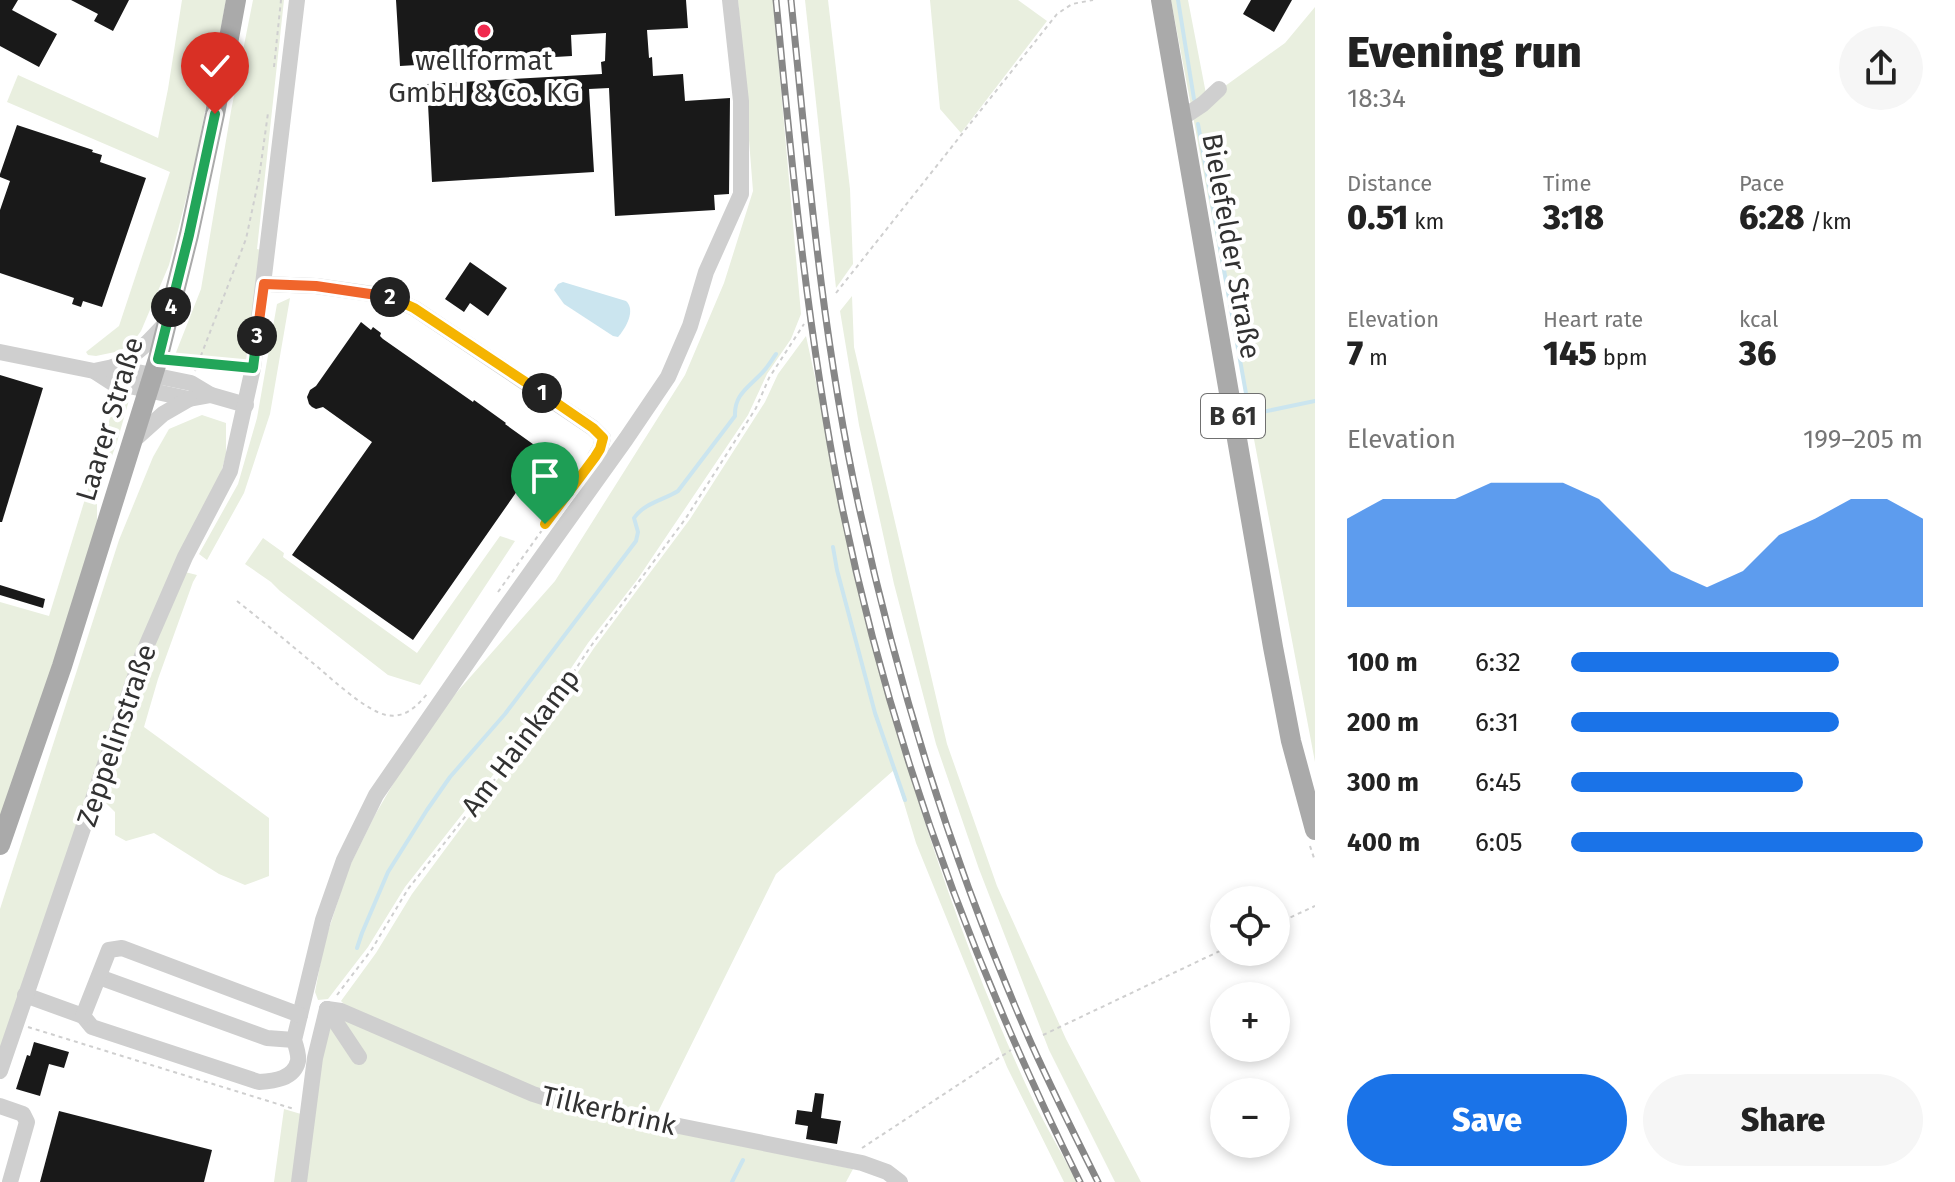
<!DOCTYPE html>
<meta charset="utf-8">
<style>
:root{--surface:#fff;--page:#f6f6f6;--text:#222;--muted:#767676;--accent:#1a73e8}
body{margin:0;font-family:"Fira Sans",sans-serif;background:var(--page);color:var(--text);height:100vh;display:flex;flex-direction:column;font-size:30px;white-space:nowrap}
*{box-sizing:border-box;margin:0}
p{font-size:26px;color:var(--muted)}
.icon{flex:none;width:44px;height:44px;fill:none;stroke:currentColor;stroke-width:2;stroke-linecap:round;stroke-linejoin:round}
.map{position:relative;flex:1;overflow:hidden}
.sheet{display:flex;flex-direction:column;background:var(--surface);width:640px}
.sheet>*{flex:none}
.tools{position:absolute;left:1210px;top:886px;display:grid;gap:16px}
.tools a{display:grid;place-items:center;width:80px;height:80px;border-radius:50%;background:var(--surface);box-shadow:0 4px 12px #0003;font-size:40px}
.pin{position:absolute;display:grid;place-items:center;width:68px;height:68px;color:#fff;margin:-82px -34px;border-radius:50% 50% 50% 0;rotate:-45deg;box-shadow:0 0 8px #0007}
.pin .icon{rotate:45deg}
.km{position:absolute;width:40px;height:40px;margin:-20px;border-radius:50%;background:#222;color:#fff;font-size:22px;line-height:40px;text-align:center}
.round{display:grid;place-items:center;flex:none;width:84px;height:84px;border-radius:42px;background:var(--page)}
.summary{display:flex;align-items:center;justify-content:space-between;height:136px;padding:0 32px}
h1{font-size:44px;font-weight:800;line-height:60px}
.stats{display:grid;grid-template-columns:repeat(3,1fr);gap:12px;height:136px;padding:8px 32px}
.stats div{display:grid;align-content:center}
.stats b{font-size:34px;font-weight:800}
.stats small{font-size:22px;font-weight:400}
.stats p{font-size:22px}
.chart{height:224px;padding:16px 32px}
.chart p{display:flex;justify-content:space-between}
.chart svg{width:100%;height:144px;margin-top:8px;fill:var(--accent);opacity:.7}
.action{display:flex;gap:16px;margin-top:auto;padding:16px 32px}
.action a{flex:1;height:92px;border-radius:48px;background:var(--accent);color:#fff;font-size:32px;font-weight:800;line-height:92px;text-align:center}
.action a+a{background:var(--page);color:var(--text)}
ul{padding:0 32px;list-style:none;font-size:26px}
li{display:grid;grid-template-columns:128px 96px 1fr;align-items:center;height:60px}
li i{height:20px;border-radius:10px;background:var(--accent)}
main{display:flex;flex:1;min-height:0}
.map>svg:first-child{display:block}
.green{fill:#e9efdf}
.water{fill:#cbe5ef}
.lines{fill:none;stroke-linecap:round;stroke-linejoin:round}
.stream{stroke:#cbe5ef;stroke-width:4}
.building{fill:#191919}
.path{stroke:#cfcfcf;stroke-width:2;stroke-dasharray:4 4;stroke-linecap:butt}
.minor{stroke:#cfcfcf;stroke-width:16}
.major{stroke:#aaa;stroke-width:20}
.rail-casing{stroke:#878787;stroke-width:7}
.rail{stroke:#fff;stroke-width:4;stroke-dasharray:12;stroke-linecap:butt}
.split-1-casing{stroke:#fff;stroke-width:16}
.split-2-casing{stroke:#fff;stroke-width:16}
.split-3-casing{stroke:#fff;stroke-width:16}
.split-4-casing{stroke:#fff;stroke-width:16}
.split-5-casing{stroke:#fff;stroke-width:16}
.split-1{stroke:#f5b400;stroke-width:10}
.split-2{stroke:#f5b400;stroke-width:10}
.split-3{stroke:#f0652b;stroke-width:10}
.split-4{stroke:#22a559;stroke-width:10}
.split-5{stroke:#22a559;stroke-width:10}
.poi-dot{fill:#f12b4f;stroke:#fff;stroke-width:3}
.labels{text-anchor:middle;stroke-width:8;stroke-linejoin:round;paint-order:stroke}
.shield{fill:#fff;stroke:#707070;stroke-width:2}
.shield-label{font-size:26px;font-weight:bold;fill:#323232}
.poi-label{font-size:28px;fill:#323232;stroke:#fff}
.street-label{font-size:28px;fill:#323232;stroke:#fff}
</style>
<main>
<div class="map">
<svg width="1315" height="1182" viewBox="0 0 1315 1182">
<rect width="100%" height="100%" fill="#fff"/>
<g class="green">
<path d="M 182,0 L 226,0 L 195,164 L 169,265 L 141,331 L 130,346 L 115,352 L 96,356 L 88,355 L 86,352 L 119,326 L 170,172 L 7,102 L 18,75 L 158,138 L 168,89 Z"/>
<path d="M 253,0 L 284,0 L 257,249 L 261,250 L 245,365 L 175,355 L 201,289 L 231,111 Z"/>
<path d="M 738,0 L 773,0 L 801,314 L 791,339 L 767,374 L 748,415 L 637,580 L 588,643 L 537,719 L 405,887 L 368,947 L 328,999 L 318,1000 L 315,992 L 324,944 L 349,867 L 375,815 L 400,772 L 442,709 L 555,581 L 685,375 L 724,283 L 753,191 Z"/>
<path d="M 805,0 L 828,0 L 850,189 L 853,264 L 836,288 Z"/>
<path d="M 930,0 L 1018,0 L 1047,21 L 961,133 L 940,109 Z"/>
<path d="M 1171,0 L 1188,0 L 1207,99 L 1285,43 L 1315,7 L 1315,762 Z"/>
<path d="M 852,296 L 854,347 L 947,744 L 997,886 L 1066,1039 L 1141,1182 L 1115,1182 L 1049,1050 L 979,869 L 936,744 L 894,584 L 859,425 L 840,311 Z"/>
<path d="M 290,298 L 270,414 L 244,493 L 207,560 L 199,554 L 238,484 L 257,418 L 277,304 Z"/>
<path d="M 806,336 C 826,423 839,511 860,598 C 873,653 890,707 906,761 C 941,878 982,992 1034,1102 C 1047,1129 1063,1155 1077,1182 L 1064,1182 L 1007,1067 L 916,843 L 894,770 L 776,874 L 655,1118 L 556,1097 L 349,1009 L 341,1001 L 376,953 L 412,894 L 492,786 L 544,723 L 594,648 L 690,519 L 765,402 L 778,374 Z"/>
<path d="M 117,395 L 129,400 L 117,442 L 97,497 L 97,524 L 71,613 L 0,819 L 0,602 L 49,616 Z"/>
<path d="M 202,415 L 226,423 L 226,455 L 217,486 L 170,577 L 0,1054 L 0,909 L 119,540 L 153,457 L 169,429 Z"/>
<path d="M 500,536 L 515,541 L 420,685 L 388,675 L 280,591 L 271,582 L 245,564 L 263,538 L 284,553 L 283,557 L 417,653 Z"/>
<path d="M 185,572 L 197,575 L 193,582 L 158,679 L 144,727 L 269,818 L 269,876 L 245,885 L 219,874 L 154,833 L 126,841 L 115,835 L 115,812 L 104,801 L 134,701 L 132,699 Z"/>
<path d="M 342,1017 L 553,1106 L 853,1169 L 846,1182 L 274,1182 L 284,1109 L 311,1117 L 326,1026 Z"/>
</g>
<path class="water" d="M 563,282 L 626,301 C 636,310 626,328 618,337 L 613,336 L 564,304 L 554,290 L 558,284 Z"/>
<g class="lines">
<g class="stream">
<path d="M 1178,0 L 1194,99"/>
<path d="M 1198,124 L 1250,416"/>
<path d="M 1262,412 L 1315,401"/>
<path d="M 833,547 L 837,570 L 875,713 L 905,800"/>
<path d="M 357,948 L 362,933 L 388,872 L 427,810 L 450,777 L 505,714 L 636,541 L 638,532 L 634,518 C 644,503 664,500 678,491 L 735,416 C 734,396 747,388 759,376 C 766,370 771,361 776,354"/>
<path d="M 732,1182 L 743,1160"/>
</g>
</g>
<g class="building">
<path d="M 0,0 L 18,0 L 12,10 L 57,34 L 39,67 L 0,46 Z"/>
<path d="M 71,0 L 129,0 L 113,31 L 94,21 L 98,14 Z"/>
<path d="M 396,0 L 686,0 L 688,28 L 647,30 L 649,58 L 652,57 L 653,76 L 683,74 L 685,101 L 730,98 L 729,194 L 714,195 L 715,210 L 615,216 L 609,88 L 589,89 L 594,172 L 432,182 L 427,84 L 602,74 L 601,62 L 605,61 L 606,33 L 571,35 L 572,56 L 400,66 Z"/>
<path d="M 1251,0 L 1292,0 L 1274,32 L 1243,14 Z"/>
<path d="M 17,125 L 93,150 L 92,152 L 102,155 L 100,162 L 146,178 L 102,307 L 83,301 L 81,307 L 72,304 L 74,298 L 0,273 L 0,210 L 10,181 L 0,177 L 0,174 Z"/>
<path d="M 470,262 L 507,288 L 488,316 L 470,303 L 464,312 L 445,299 Z"/>
<path d="M 361,322 L 371,330 L 373,327 L 381,333 L 380,336 L 383,339 L 473,402 L 474,400 L 506,423 L 505,424 L 544,452 L 548,448 L 575,467 L 563,484 L 536,464 L 413,640 L 292,555 L 372,442 L 323,407 L 316,409 L 312,407 L 309,404 L 307,397 L 310,390 L 316,386 Z"/>
<path d="M 0,375 L 43,388 L 2,522 L 0,522 Z"/>
<path d="M 0,585 L 45,599 L 43,608 L 0,595 Z"/>
<path d="M 34,1042 L 69,1052 L 64,1068 L 49,1064 L 40,1096 L 16,1089 L 27,1055 L 30,1056 Z"/>
<path d="M 815,1093 L 824,1094 L 821,1118 L 841,1121 L 837,1144 L 806,1139 L 808,1126 L 795,1124 L 797,1110 L 812,1112 Z"/>
<path d="M 59,1111 L 212,1150 L 204,1182 L 40,1182 Z"/>
</g>
<g class="lines">
<g class="path">
<path d="M 274,67 L 281,0"/>
<path d="M 836,293 L 1057,14 L 1072,4 L 1093,0"/>
<path d="M 175,360 L 240,367"/>
<path d="M 195,371 L 246,239 L 259,178 L 268,113"/>
<path d="M 498,592 L 582,474"/>
<path d="M 237,601 C 265,623 292,646 320,669 C 335,682 367,711 386,715 C 405,719 417,706 428,693"/>
<path d="M 1310,846 L 1315,861"/>
<path d="M 1276,924 L 1315,906"/>
<path d="M 337,995 L 372,949 L 408,889 L 541,721 L 591,646 L 686,518 L 756,408 L 769,378 L 804,324"/>
<path d="M 28,1027 L 294,1109"/>
<path d="M 1043,1035 L 1224,949"/>
<path d="M 862,1148 L 1011,1050"/>
</g>
<g class="minor">
<path d="M 1182,118 L 1203,104 L 1219,89"/>
<path d="M 264,284 L 316,286 L 386,296 L 414,308 L 593,428 L 603,438 L 600,449 L 595,457"/>
<path d="M 0,352 L 94,371 L 111,382 L 189,399 L 211,395"/>
<path d="M 113,367 C 135,358 150,340 166,323"/>
<path d="M 94,371 L 113,367 L 191,383 L 211,395 L 246,405"/>
<path d="M 134,440 L 163,414 L 189,399"/>
<path d="M 99,977 L 267,1038 L 294,1040"/>
<path d="M 25,995 L 83,1016 L 92,1027 L 259,1082 C 274,1081 294,1079 298,1061 C 299,1055 296,1046 294,1040 L 323,920 L 344,860 L 376,795 L 501,614 L 626,439 L 668,377 L 690,326 L 706,272 L 741,194 L 741,101 L 730,0"/>
<path d="M 327,1009 L 341,1011 L 533,1094 L 555,1101 L 862,1163 L 887,1172 L 900,1182"/>
<path d="M 327,1009 L 359,1057"/>
<path d="M 83,1016 L 109,950 L 122,948 L 300,1015"/>
<path d="M 0,1071 L 142,656 L 185,557 L 230,471 L 253,368 L 297,0"/>
<path d="M 0,1106 L 23,1114 L 27,1122 L 10,1182"/>
<path d="M 299,1182 L 315,1058 L 327,1009"/>
</g>
<g class="major">
<path d="M 1161,0 L 1273,647 L 1291,741 L 1315,830"/>
<path d="M 0,845 L 62,666 L 158,359 L 189,235 L 215,114 L 236,0"/>
</g>
<defs>
<g id="rail">
<path d="M 776,0 C 792,168 808,337 841,502 C 889,738 973,967 1080,1182"/>
<path d="M 791,0 C 808,168 822,337 858,502 C 898,687 954,869 1031,1043 C 1052,1090 1075,1136 1098,1182"/>
</g>
</defs>
<use href="#rail" class="rail-casing"/>
<use href="#rail" class="rail"/>
</g>
<g class="lines">
<defs>
<path id="split-1" d="M 542,393 L 593,428 L 603,438 L 600,449 L 595,457 L 545,524"/>
<path id="split-2" d="M 390,297 L 414,308 L 542,393"/>
<path id="split-3" d="M 257,336 L 264,284 L 316,286 L 390,297"/>
<path id="split-4" d="M 171,307 L 158,359 L 253,368 L 257,336"/>
<path id="split-5" d="M 171,307 L 189,235 L 215,114"/>
</defs>
<use href="#split-1" class="split-1-casing"/>
<use href="#split-2" class="split-2-casing"/>
<use href="#split-3" class="split-3-casing"/>
<use href="#split-4" class="split-4-casing"/>
<use href="#split-5" class="split-5-casing"/>
<use href="#split-1" class="split-1"/>
<use href="#split-2" class="split-2"/>
<use href="#split-3" class="split-3"/>
<use href="#split-4" class="split-4"/>
<use href="#split-5" class="split-5"/>
</g>
<circle class="poi-dot" cx="484" cy="31" r="8"/>
<g class="labels">
<rect class="shield" x="1201" y="394" width="64" height="44" rx="6"/>
<g class="shield-label">
<text x="1233" y="425">B 61</text>
</g>
<g class="poi-label">
<text x="484" y="70">wellformat<tspan x="484" dy="32">GmbH &amp; Co. KG</tspan></text>
</g>
<g class="street-label">
<text transform="translate(1232 246) rotate(80)" y="10">Bielefelder Straße</text>
<text transform="translate(109 419) rotate(-73)" y="10">Laarer Straße</text>
<text transform="translate(116 735) rotate(-71)" y="10">Zeppelinstraße</text>
<text transform="translate(520 742) rotate(-53)" y="10">Am Hainkamp</text>
<text transform="translate(609 1110) rotate(13)" y="10">Tilkerbrink</text>
</g>
</g>
</svg>
<div class="tools">
<a><svg class="icon" aria-label="locate" viewBox="0 0 24 24"><circle cx="12" cy="12" r="6"/><path d="M12 2v4M12 18v4M2 12h4M18 12h4"/></svg></a>
<a>+</a>
<a>−</a>
</div>
<div class="pin" style="left:545px;top:524px;background:#1e9e55"><svg class="icon" aria-label="arrive" viewBox="0 0 24 24"><path d="M6 21V4h12l-3 4 3 4H6"/></svg></div>
<div class="pin" style="left:215px;top:114px;background:#d93025"><svg class="icon" aria-label="check" viewBox="0 0 24 24"><path d="M5 12l5 5 9-10"/></svg></div>
<b class="km" style="left:542px;top:393px">1</b>
<b class="km" style="left:390px;top:297px">2</b>
<b class="km" style="left:257px;top:336px">3</b>
<b class="km" style="left:171px;top:307px">4</b>
</div>
<section class="sheet">
<div class="summary"><div><h1>Evening run</h1><p>18:34</p></div><a class="round"><svg class="icon" aria-label="share" viewBox="0 0 24 24"><path d="M12 15V3M7 8l5-5 5 5M5 13v7h14v-7"/></svg></a></div>
<div class="stats">
<div><p>Distance</p><b>0.51<small> km</small></b></div>
<div><p>Time</p><b>3:18</b></div>
<div><p>Pace</p><b>6:28<small> /km</small></b></div>
</div>
<div class="stats">
<div><p>Elevation</p><b>7<small> m</small></b></div>
<div><p>Heart rate</p><b>145<small> bpm</small></b></div>
<div><p>kcal</p><b>36</b></div>
</div>
<div class="chart"><p><span>Elevation</span>199–205 m</p>
<svg viewBox="0 0 160 44" preserveAspectRatio="none"><path d="M0 44V17L10 11L20 11L30 11L40 6L50 6L60 6L70 11L80 22L90 33L100 38L110 33L120 22L130 17L140 11L150 11L160 17V44z"/></svg>
</div>
<ul>
<li><b>100 m</b>6:32<i style="width:76%"></i></li>
<li><b>200 m</b>6:31<i style="width:76%"></i></li>
<li><b>300 m</b>6:45<i style="width:66%"></i></li>
<li><b>400 m</b>6:05<i style="width:100%"></i></li>
</ul>
<div class="action"><a>Save</a><a>Share</a></div>
</section>
</main>
